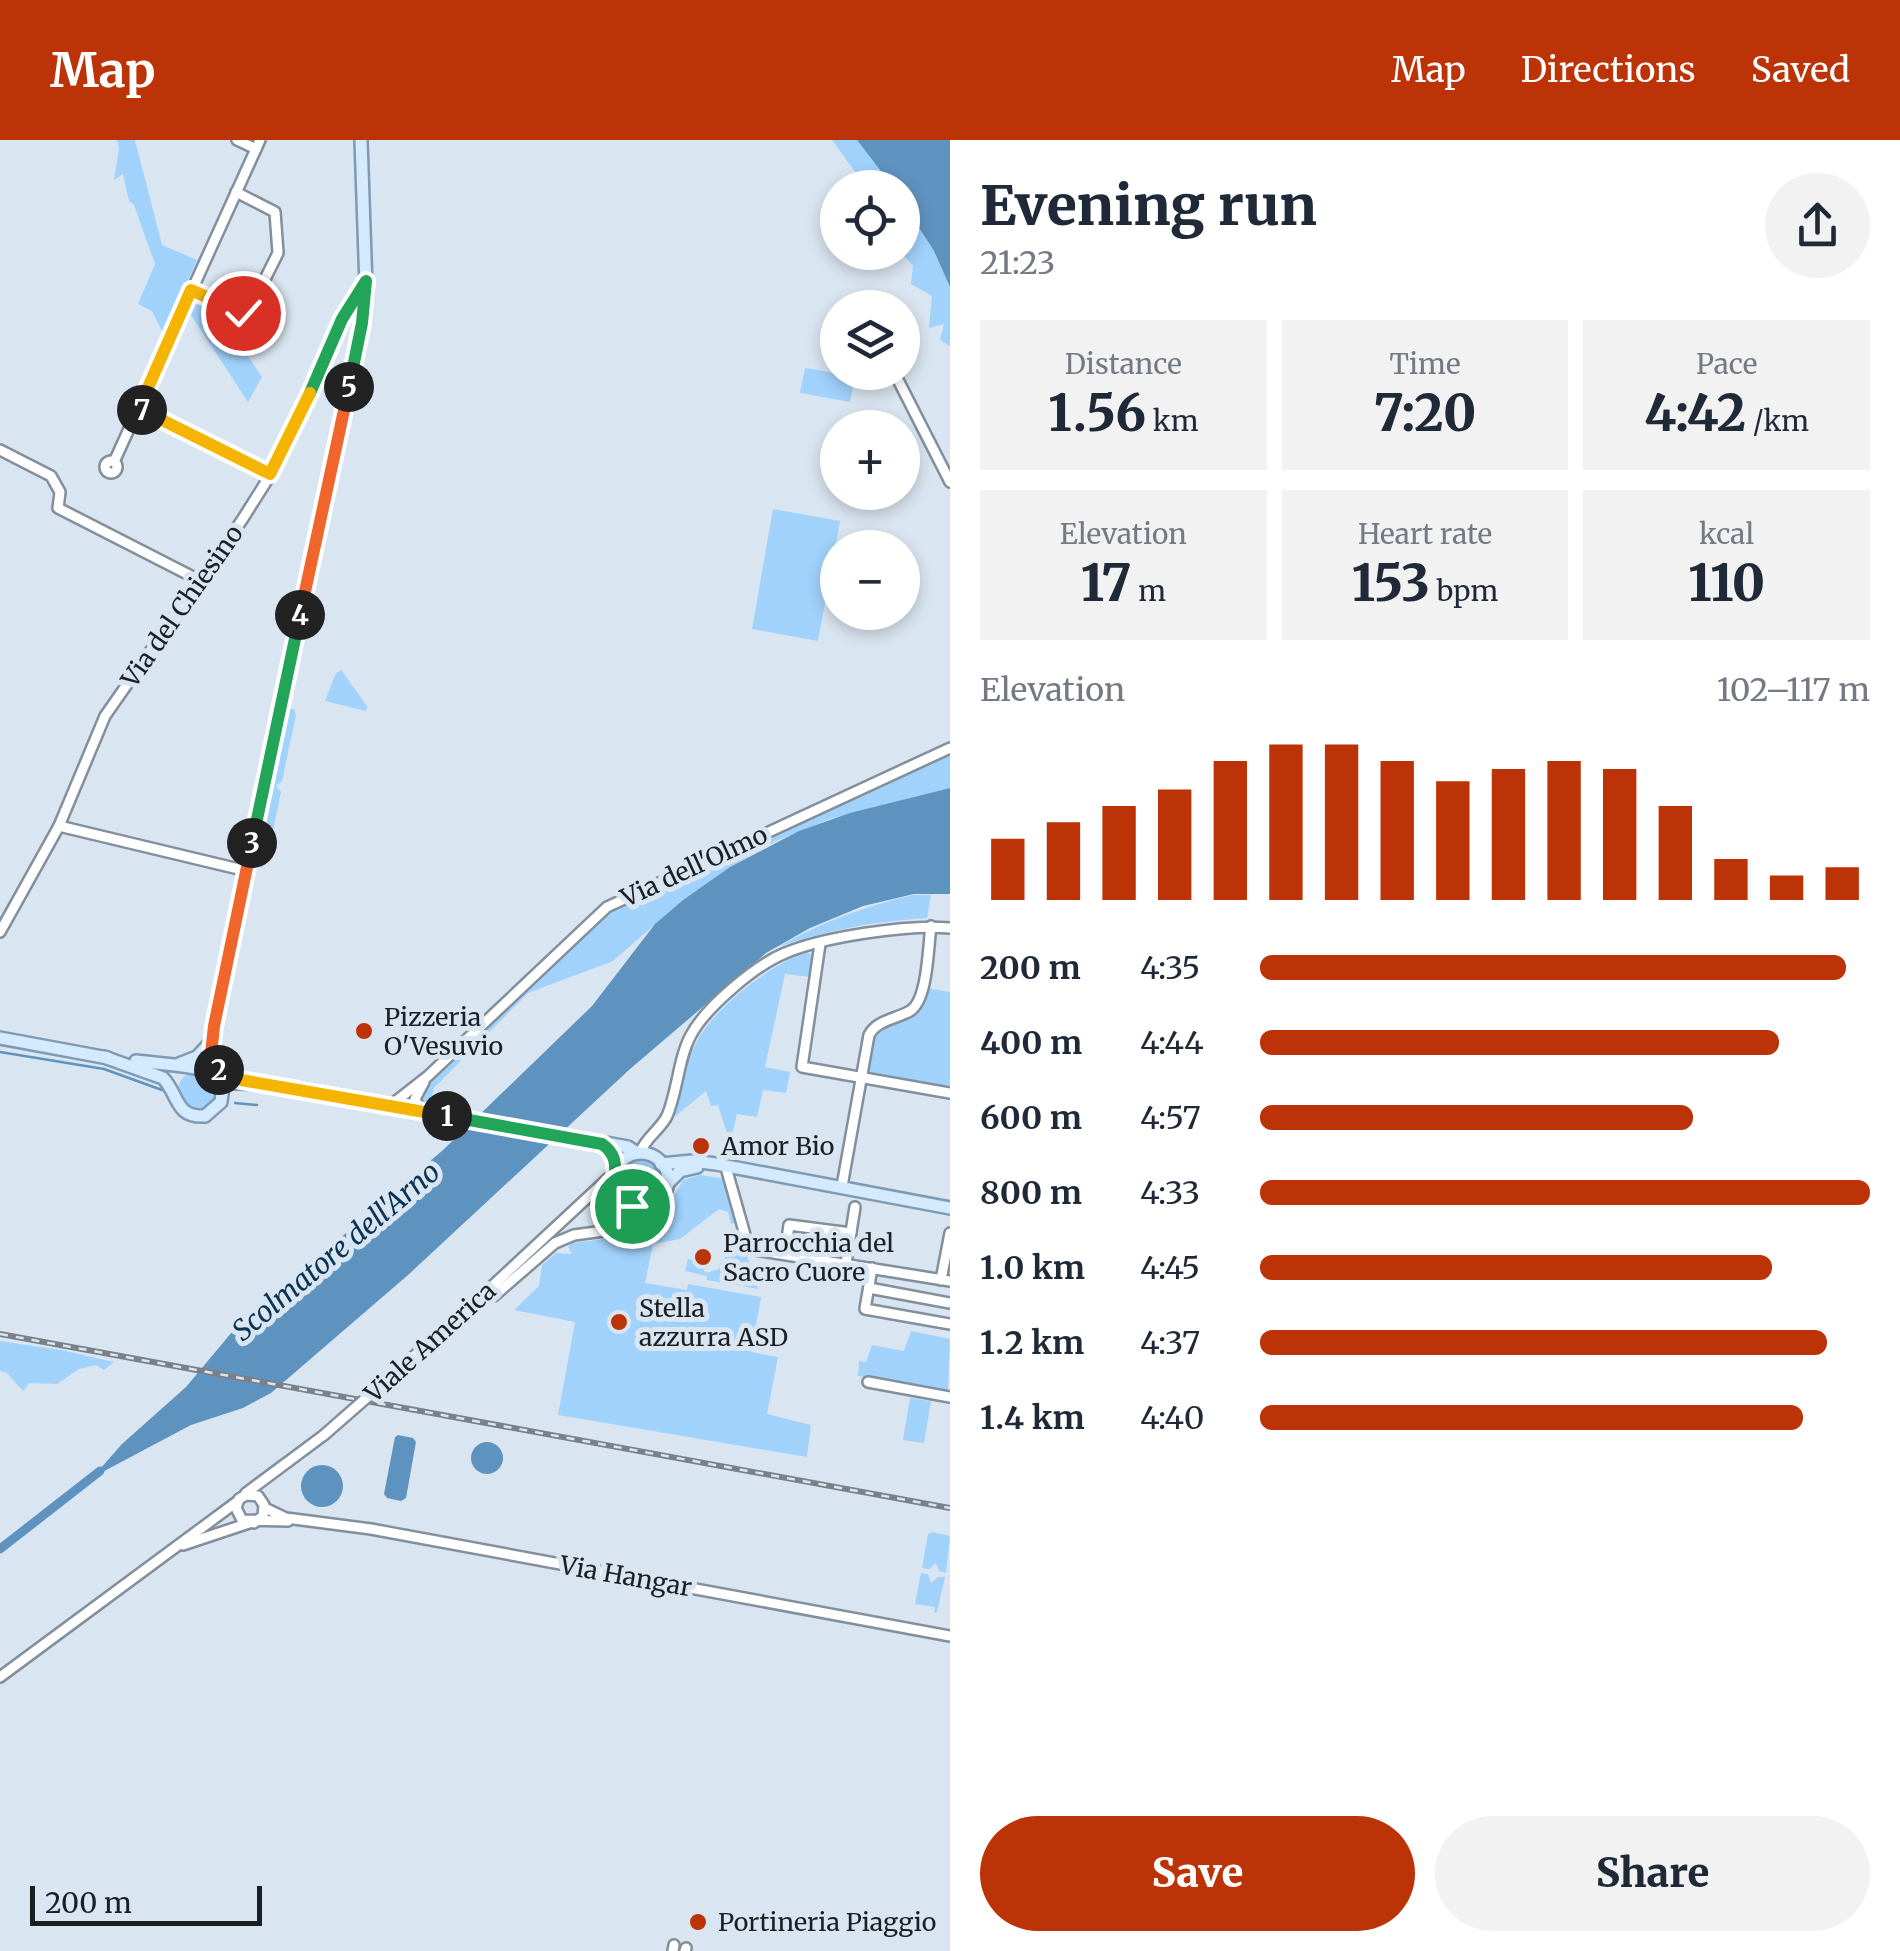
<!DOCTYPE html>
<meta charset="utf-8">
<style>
:root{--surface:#fff;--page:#f2f2f3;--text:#1f2937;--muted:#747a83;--accent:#bd3308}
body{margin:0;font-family:Merriweather,serif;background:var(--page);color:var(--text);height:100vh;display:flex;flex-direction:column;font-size:38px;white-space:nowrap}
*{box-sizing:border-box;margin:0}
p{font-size:32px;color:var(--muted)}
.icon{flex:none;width:55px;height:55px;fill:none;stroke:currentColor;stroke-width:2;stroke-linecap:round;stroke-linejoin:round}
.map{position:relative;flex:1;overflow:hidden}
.details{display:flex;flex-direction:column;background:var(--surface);width:950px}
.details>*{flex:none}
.fabs{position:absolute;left:820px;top:30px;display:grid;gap:20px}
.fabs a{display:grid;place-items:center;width:100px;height:100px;border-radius:50%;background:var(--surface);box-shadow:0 5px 15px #0003;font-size:50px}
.scale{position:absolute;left:30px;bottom:25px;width:232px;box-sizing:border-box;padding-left:10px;border:5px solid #1a1f23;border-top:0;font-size:28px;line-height:35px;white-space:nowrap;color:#1a1f23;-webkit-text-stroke:8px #d9e5f1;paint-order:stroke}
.pin{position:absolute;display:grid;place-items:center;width:85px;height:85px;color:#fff;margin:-42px;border:5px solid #fff;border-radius:50%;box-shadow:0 2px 10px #0007}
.km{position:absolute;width:50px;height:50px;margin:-25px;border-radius:50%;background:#222;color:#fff;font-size:28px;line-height:50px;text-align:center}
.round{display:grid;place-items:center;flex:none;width:105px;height:105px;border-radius:52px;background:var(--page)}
.overview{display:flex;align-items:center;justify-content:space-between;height:170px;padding:0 30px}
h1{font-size:55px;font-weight:800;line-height:75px}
.stats{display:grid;grid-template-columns:repeat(3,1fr);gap:15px;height:170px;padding:10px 30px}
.stats div{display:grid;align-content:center;border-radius:0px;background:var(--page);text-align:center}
.stats b{font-size:50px;font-weight:800}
.stats small{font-size:28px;font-weight:400}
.stats p{font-size:28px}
.chart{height:280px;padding:20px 30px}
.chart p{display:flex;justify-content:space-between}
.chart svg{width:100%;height:180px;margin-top:10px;stroke:var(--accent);stroke-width:6}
.button{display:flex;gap:20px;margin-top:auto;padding:20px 30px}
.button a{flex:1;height:115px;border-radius:60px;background:var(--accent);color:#fff;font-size:40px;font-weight:800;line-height:115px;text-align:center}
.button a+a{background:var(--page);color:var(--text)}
ul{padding:0 30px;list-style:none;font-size:32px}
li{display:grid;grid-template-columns:160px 120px 1fr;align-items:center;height:75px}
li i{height:25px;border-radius:12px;background:var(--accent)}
header{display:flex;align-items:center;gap:60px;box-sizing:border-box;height:140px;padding:0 50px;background:var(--accent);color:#fff}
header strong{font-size:48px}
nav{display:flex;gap:55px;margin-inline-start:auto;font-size:35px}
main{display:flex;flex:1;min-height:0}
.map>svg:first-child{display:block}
.green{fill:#a1d2fc}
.water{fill:#5f93bf}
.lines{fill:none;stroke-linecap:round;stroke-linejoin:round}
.stream{stroke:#5f93bf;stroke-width:2.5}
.canal{stroke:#5f93bf;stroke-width:9}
.minor-casing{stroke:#838f9a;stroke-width:14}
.major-casing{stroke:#7f9ab2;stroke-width:16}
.minor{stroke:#fff;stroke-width:9}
.major{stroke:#d3eaff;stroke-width:11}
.rail-casing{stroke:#788088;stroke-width:6}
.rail{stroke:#d9e5f1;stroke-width:2.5;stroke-dasharray:8;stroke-linecap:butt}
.minor-bridge-casing{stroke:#838f9a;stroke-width:14;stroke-linecap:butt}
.minor-bridge{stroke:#fff;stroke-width:9}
.split-1-casing{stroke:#fff;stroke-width:20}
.split-2-casing{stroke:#fff;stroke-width:20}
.split-3-casing{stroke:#fff;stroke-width:20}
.split-4-casing{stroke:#fff;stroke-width:20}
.split-5-casing{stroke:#fff;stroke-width:20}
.split-6-casing{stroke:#fff;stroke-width:20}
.split-7-casing{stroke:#fff;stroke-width:20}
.split-8-casing{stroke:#fff;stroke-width:20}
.split-1{stroke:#22a559;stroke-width:12}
.split-2{stroke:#f5b400;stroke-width:12}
.split-3{stroke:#f0652b;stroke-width:12}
.split-4{stroke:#22a559;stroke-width:12}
.split-5{stroke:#f0652b;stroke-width:12}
.split-6{stroke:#22a559;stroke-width:12}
.split-7{stroke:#f5b400;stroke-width:12}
.split-8{stroke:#f5b400;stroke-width:12}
.poi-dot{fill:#bd3308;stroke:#d9e5f1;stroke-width:4}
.labels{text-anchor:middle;stroke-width:10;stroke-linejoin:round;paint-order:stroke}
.street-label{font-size:25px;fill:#1a1f23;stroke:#d9e5f1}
.poi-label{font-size:25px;fill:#1a1f23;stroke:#d9e5f1;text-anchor:start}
.water-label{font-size:28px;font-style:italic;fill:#093351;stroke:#d9e5f1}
</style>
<header>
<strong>Map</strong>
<nav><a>Map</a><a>Directions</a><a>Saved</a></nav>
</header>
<main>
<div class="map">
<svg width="950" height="1811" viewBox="0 0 950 1811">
<rect width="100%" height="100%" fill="#d9e5f1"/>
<g class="green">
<path d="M 117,0 L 135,0 L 162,105 L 197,120 L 164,195 L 152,171 L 138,164 L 155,124 L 134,65 L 129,61 L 123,34 L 114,40 L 119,8 Z"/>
<path d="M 832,0 L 857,0 L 893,47 L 866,47 Z"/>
<path d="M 903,63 L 934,111 L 950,147 L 950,206 L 940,200 L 944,184 L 929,188 L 932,156 L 911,144 L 913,126 L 902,113 Z"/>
<path d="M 195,158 L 208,165 L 209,170 L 239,185 L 234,195 L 262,237 L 248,262 L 189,172 Z"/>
<path d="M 805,228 L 855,236 L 850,262 L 800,253 Z"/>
<path d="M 773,369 L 840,381 L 818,501 L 752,489 Z"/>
<path d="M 341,530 L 367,566 L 366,571 L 325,561 L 336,533 Z"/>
<path d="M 288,569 L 294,569 L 296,575 L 282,641 L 276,646 L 281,652 L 266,724 L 261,728 L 255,721 Z"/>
<path d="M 950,615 L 950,648 L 830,679 L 776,701 L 730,727 L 683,760 L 613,821 L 528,853 L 434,948 L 429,967 L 423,967 L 420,960 L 432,938 L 577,800 L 616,768 L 783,688 Z"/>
<path d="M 914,755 L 931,755 L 927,778 C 877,781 826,790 778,807 C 822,782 865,766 914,755 Z"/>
<path d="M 806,812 L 815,816 L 811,837 L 785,834 L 765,927 L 790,932 L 786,953 L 763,950 L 757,977 L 737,974 L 730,1003 L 718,965 L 711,966 L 706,951 L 666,984 C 675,960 682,933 693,909 C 710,870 767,827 806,812 Z"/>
<path d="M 927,848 L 950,852 L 950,950 L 865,935 L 872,893 L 921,867 Z"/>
<circle cx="198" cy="951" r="20"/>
<circle cx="640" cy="1040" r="21"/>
<path d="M 700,1035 L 725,1039 L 737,1082 L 731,1084 L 728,1072 L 719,1069 L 680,1099 L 653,1104 L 645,1143 L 687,1150 L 688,1144 L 761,1157 L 751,1212 L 778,1217 L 767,1274 L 811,1285 L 807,1317 L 558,1275 L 575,1182 L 514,1170 L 539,1146 L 542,1125 L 556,1113 L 572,1114 L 568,1107 L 572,1103 L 620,1097 L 638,1080 L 658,1073 L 669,1065 L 683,1040 Z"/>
<path d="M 728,1106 L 745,1110 L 758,1149 L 707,1140 L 707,1136 L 685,1131 L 688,1119 L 697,1121 L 706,1133 L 719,1129 L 720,1123 L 725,1120 L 723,1107 L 727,1110 Z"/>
<path d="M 911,1191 L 950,1199 L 948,1251 L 858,1236 L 859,1221 L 866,1222 L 872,1205 L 904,1211 Z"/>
<path d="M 0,1201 L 61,1210 L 114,1222 L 104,1230 L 96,1225 L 79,1229 L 57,1244 L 29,1243 L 23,1251 L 7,1233 L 0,1231 Z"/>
<path d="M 910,1258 L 931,1261 L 924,1303 L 903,1300 Z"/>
<path d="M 932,1392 L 950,1396 L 946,1433 L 939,1431 L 936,1423 L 929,1429 L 922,1428 L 928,1394 Z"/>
<path d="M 921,1433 L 928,1434 L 931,1443 L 938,1437 L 945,1437 L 937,1472 L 934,1473 L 935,1467 L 915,1464 Z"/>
</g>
<g class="water">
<path d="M 857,0 L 950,0 L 950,147 L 934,111 L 903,63 L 902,48 L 893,47 Z"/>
<path d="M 950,648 L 950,754 L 914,754 L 863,766 L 810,788 L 766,813 L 630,929 L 408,1135 L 271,1253 L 243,1268 L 191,1285 L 93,1337 L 122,1304 L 186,1247 L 237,1186 L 443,1010 L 592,866 L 655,784 L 683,760 L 730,727 L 799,691 L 850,673 Z"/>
<path d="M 398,1295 L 413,1298 L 416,1302 L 406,1358 L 401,1361 L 387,1358 L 384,1354 L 395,1297 Z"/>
<circle cx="487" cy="1318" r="16"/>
<circle cx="322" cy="1346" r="21"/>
</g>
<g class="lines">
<g class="stream">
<path d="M 0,912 L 104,929 L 162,950"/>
<path d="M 235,963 L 257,965"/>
</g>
<path class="canal" d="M 0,1409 L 100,1331"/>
<defs>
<g id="minor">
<path d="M 237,0 L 256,9"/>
<path d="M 191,149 L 240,172 L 248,173 L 278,113 L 275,72 L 236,52"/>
<path d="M 894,232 L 950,342"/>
<path d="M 139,268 L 271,334"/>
<path d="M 0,310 L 51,336 L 60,352 L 58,368 L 199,440"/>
<circle cx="111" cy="327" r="6"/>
<path d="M 114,322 L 260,0"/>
<path d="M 59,686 L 247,731"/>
<path d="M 0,792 L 59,686 L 105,576 L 242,380 L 271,334 L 289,299 L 341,179 L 366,141"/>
<path d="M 820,804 L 802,927 L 950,953"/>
<path d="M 391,965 L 428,936 L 607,767 L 950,608"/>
<path d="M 420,970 L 415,959 L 424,942"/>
<path d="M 640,1013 C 645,998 660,990 667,976 C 678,950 678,919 691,895 C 706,867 755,826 783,814 C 821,797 909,784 950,788"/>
<path d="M 727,1031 L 749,1109 L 950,1141"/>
<path d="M 842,1046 L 869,895 C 877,880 896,879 910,871 C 928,860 928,807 931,786"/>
<path d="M 595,1056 L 604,1052 L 617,1053"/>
<path d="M 620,1083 L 622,1061"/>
<path d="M 785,1113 L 789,1085 L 851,1093"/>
<path d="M 846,1123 L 855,1067"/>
<path d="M 872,1128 L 865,1169 L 950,1184"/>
<path d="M 941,1140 L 950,1093"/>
<path d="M 869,1148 L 950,1163"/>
<path d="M 494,1156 L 555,1103 L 574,1095 L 611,1090 L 641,1067"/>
<path d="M 460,1176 L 615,1032"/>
<path d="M 868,1242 L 950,1257"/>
<path d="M 246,1353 L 324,1295"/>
<path d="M 265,1368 L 286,1378 L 371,1389 L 950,1496"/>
<path d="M 254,1383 L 263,1376 L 264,1365 L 258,1356 L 246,1355 L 239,1359 L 236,1368 L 242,1380 L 288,1381"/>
<path d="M 183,1405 L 249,1383"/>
<path d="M 0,1537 L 238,1361"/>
<path d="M 673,1811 L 674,1805"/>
<path d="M 685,1811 L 686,1808"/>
</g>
<g id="major">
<path d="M 0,898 L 108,918"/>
<path d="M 104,917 L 163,938 C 179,955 175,978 205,976 L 221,962 L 223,946 L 211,914 L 214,886 L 363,183 L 366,147 L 361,0"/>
<path d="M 136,921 C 157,924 205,925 218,937"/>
<path d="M 179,924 L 197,917 L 208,905"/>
<path d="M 220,938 L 235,943 L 269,944 L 316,951 L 628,1007 L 637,1013"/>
<circle cx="641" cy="1040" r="27"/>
<path d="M 661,1024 L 692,1021 L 716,1024 L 950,1068"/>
<path d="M 667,1044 L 680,1031 L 697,1027"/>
</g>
</defs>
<use href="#minor" class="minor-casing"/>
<use href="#major" class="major-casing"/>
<use href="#minor" class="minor"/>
<use href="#major" class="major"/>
<defs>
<path id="rail" d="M 0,1194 L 950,1368"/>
</defs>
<use href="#rail" class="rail-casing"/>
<use href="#rail" class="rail"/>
<defs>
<path id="minor-bridge" d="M 324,1295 L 460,1176"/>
</defs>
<use href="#minor-bridge" class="minor-bridge-casing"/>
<use href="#minor-bridge" class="minor-bridge"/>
</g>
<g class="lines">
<defs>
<path id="split-1" d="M 447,976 L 602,1004 C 622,1018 612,1033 617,1053 L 632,1066"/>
<path id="split-2" d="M 219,930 L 241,940 L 447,976"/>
<path id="split-3" d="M 219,930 L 211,914 L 214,886 L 252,703"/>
<path id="split-4" d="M 252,703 L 300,475"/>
<path id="split-5" d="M 300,475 L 349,247"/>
<path id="split-6" d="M 310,253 L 342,179 L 366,141 L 362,183 L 349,247"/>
<path id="split-7" d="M 142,270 L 270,334 L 310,253"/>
<path id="split-8" d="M 142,270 L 139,268 L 191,150 L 243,173"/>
</defs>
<use href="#split-1" class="split-1-casing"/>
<use href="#split-2" class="split-2-casing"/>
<use href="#split-3" class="split-3-casing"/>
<use href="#split-4" class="split-4-casing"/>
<use href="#split-5" class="split-5-casing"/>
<use href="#split-6" class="split-6-casing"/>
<use href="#split-7" class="split-7-casing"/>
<use href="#split-8" class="split-8-casing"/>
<use href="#split-1" class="split-1"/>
<use href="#split-2" class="split-2"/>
<use href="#split-3" class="split-3"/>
<use href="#split-4" class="split-4"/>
<use href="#split-5" class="split-5"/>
<use href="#split-6" class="split-6"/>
<use href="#split-7" class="split-7"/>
<use href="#split-8" class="split-8"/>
</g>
<g class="poi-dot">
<circle cx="364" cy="891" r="10"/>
<circle cx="701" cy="1006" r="10"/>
<circle cx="703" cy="1117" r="10"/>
<circle cx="619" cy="1182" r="10"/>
<circle cx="698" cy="1782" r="10"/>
</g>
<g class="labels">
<g class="street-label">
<text transform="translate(182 466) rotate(-55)" y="9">Via del Chiesino</text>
<text transform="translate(694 726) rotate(-25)" y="9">Via dell'Olmo</text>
<text transform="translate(430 1202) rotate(-42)" y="9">Viale America</text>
<text transform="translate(626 1436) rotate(10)" y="9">Via Hangar</text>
</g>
<g class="poi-label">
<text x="384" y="886">Pizzeria<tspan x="384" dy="29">O'Vesuvio</tspan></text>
<text x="721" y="1015">Amor Bio</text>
<text x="723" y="1112">Parrocchia del<tspan x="723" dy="29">Sacro Cuore</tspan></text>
<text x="639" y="1177">Stella<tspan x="639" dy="29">azzurra ASD</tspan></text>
<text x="718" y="1791">Portineria Piaggio</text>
</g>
<g class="water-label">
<text transform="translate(336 1111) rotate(-40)" y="10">Scolmatore dell'Arno</text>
</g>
</g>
</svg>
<div class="fabs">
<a><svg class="icon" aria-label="locate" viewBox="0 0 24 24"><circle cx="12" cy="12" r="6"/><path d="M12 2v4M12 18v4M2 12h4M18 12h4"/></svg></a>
<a><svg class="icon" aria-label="layers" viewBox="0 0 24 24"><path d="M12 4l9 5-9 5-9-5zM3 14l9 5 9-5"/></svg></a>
<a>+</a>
<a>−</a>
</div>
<div class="scale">200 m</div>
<div class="pin" style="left:632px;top:1066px;background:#1e9e55"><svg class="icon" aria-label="arrive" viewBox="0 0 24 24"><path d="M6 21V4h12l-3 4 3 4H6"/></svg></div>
<div class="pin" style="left:243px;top:173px;background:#d93025"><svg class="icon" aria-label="check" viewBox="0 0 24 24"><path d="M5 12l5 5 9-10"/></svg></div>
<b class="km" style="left:447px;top:976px">1</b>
<b class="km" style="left:219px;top:930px">2</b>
<b class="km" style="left:252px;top:703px">3</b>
<b class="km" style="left:300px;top:475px">4</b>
<b class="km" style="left:349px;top:247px">5</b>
<b class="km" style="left:142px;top:270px">7</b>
</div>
<section class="details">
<div class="overview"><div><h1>Evening run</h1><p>21:23</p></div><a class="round"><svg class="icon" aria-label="share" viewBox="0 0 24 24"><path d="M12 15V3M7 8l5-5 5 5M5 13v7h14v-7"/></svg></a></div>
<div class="stats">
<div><p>Distance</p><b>1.56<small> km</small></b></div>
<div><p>Time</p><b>7:20</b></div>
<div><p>Pace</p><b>4:42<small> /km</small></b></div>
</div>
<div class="stats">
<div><p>Elevation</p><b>17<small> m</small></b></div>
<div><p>Heart rate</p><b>153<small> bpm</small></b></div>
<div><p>kcal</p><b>110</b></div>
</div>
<div class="chart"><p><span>Elevation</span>102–117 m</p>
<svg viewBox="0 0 160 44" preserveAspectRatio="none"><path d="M5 44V29M15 44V25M25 44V21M35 44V17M45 44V10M55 44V6M65 44V6M75 44V10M85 44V15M95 44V12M105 44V10M115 44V12M125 44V21M135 44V34M145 44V38M155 44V36"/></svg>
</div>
<ul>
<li><b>200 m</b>4:35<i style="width:96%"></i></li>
<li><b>400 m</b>4:44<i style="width:85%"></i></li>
<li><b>600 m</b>4:57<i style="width:71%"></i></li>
<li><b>800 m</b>4:33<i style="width:100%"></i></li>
<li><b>1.0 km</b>4:45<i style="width:84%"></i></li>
<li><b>1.2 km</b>4:37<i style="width:93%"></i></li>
<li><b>1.4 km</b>4:40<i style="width:89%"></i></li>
</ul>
<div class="button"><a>Save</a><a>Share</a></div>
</section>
</main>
